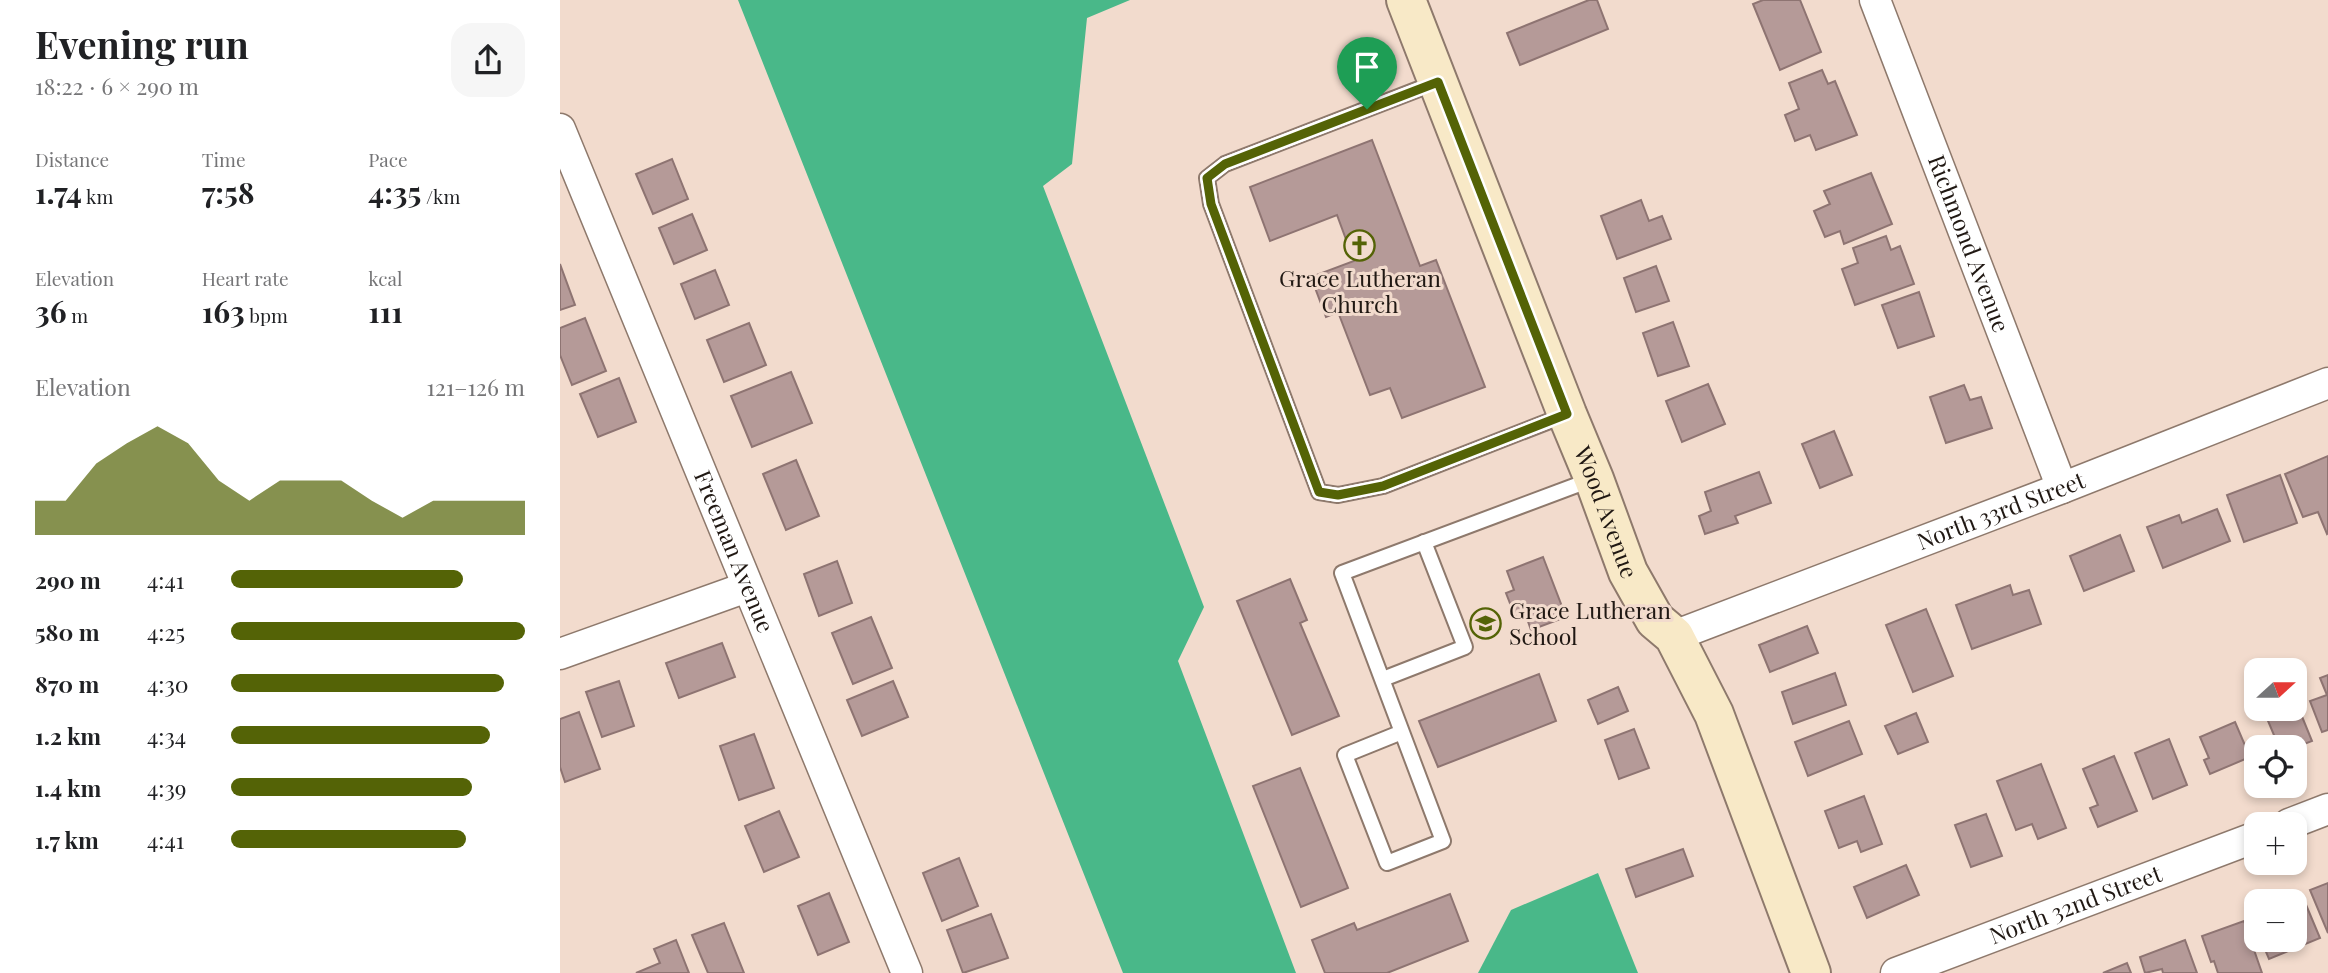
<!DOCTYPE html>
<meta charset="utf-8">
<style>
:root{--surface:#fff;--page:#f6f6f6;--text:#202124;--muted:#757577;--accent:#546306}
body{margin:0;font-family:"Playfair Display",serif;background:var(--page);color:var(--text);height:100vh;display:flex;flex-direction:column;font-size:26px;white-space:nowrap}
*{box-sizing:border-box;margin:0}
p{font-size:23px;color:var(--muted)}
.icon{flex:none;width:38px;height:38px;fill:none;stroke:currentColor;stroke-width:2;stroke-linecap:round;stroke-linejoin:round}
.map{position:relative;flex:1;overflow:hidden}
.details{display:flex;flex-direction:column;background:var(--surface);width:560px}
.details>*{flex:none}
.needle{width:46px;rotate:69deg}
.tools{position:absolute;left:1684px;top:658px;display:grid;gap:14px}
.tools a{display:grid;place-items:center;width:63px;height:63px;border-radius:14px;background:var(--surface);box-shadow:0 4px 10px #0003;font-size:35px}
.pin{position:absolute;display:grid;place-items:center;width:60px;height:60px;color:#fff;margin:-72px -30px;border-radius:50% 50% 50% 0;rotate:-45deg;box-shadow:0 0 7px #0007}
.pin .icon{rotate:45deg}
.round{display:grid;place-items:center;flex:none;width:74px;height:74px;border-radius:21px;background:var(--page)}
.headline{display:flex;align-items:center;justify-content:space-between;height:119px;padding:0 35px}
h1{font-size:38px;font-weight:700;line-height:52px}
.stats{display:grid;grid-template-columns:repeat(3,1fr);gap:10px;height:119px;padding:7px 35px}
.stats div{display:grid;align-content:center}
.stats b{font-size:30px;font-weight:700}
.stats small{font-size:19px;font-weight:400}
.stats p{font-size:19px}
.chart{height:196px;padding:14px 35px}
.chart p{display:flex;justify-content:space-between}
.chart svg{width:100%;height:126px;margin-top:7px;fill:var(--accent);opacity:.7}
ul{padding:0 35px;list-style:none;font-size:23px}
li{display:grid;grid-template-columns:112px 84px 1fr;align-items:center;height:52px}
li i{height:18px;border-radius:9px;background:var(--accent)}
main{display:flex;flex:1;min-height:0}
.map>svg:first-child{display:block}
.forest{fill:#49b889}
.building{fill:#b59a98;stroke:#8e7472;stroke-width:2}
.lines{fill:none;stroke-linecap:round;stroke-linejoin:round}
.lane-casing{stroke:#8e796c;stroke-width:18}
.street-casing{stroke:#8e796c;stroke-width:33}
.secondary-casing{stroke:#8e796c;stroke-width:42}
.lane{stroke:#fff;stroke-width:14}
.street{stroke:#fff;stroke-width:30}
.secondary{stroke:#f8e9c7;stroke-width:38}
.route-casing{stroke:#fff;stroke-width:14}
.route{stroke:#546306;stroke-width:9}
.labels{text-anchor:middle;stroke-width:6;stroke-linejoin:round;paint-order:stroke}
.street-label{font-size:23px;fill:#201813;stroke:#f2dbcd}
.poi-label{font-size:23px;fill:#201813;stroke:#f2dbcd}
</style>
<main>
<section class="details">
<div class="headline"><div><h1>Evening run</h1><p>18:22 · 6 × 290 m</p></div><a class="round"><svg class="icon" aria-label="share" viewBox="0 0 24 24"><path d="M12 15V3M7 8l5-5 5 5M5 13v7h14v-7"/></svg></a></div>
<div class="stats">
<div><p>Distance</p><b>1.74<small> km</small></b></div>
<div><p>Time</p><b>7:58</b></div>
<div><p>Pace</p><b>4:35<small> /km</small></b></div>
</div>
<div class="stats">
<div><p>Elevation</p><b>36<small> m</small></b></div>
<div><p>Heart rate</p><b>163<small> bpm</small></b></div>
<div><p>kcal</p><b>111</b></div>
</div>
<div class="chart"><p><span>Elevation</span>121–126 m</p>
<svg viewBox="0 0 160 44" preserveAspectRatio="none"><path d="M0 44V32L10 32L20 19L30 12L40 6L50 12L60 25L70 32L80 25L90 25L100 25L110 32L120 38L130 32L140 32L150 32L160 32V44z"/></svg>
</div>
<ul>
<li><b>290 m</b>4:41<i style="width:79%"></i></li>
<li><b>580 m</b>4:25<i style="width:100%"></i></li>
<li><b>870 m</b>4:30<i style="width:93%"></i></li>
<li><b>1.2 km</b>4:34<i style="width:88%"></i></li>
<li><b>1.4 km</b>4:39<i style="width:82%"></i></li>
<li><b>1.7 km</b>4:41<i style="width:80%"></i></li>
</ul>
</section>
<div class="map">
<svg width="1768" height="973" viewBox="0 0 1768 973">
<rect width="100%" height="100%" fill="#f2dbcd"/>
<g class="forest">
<path d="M 178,0 L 570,0 L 527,18 L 512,164 L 483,186 L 644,607 L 618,661 L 736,973 L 563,973 Z"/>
<path d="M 1038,873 L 1078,973 L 918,973 L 951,910 Z"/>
</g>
<g class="building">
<path d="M 1029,0 L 1037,0 L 1048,29 L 960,65 L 947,33 Z"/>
<path d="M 1203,0 L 1240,0 L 1261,52 L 1220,70 L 1193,4 Z"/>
<path d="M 1262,70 L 1268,84 L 1275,81 L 1297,135 L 1256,150 L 1250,135 L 1235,141 L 1225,115 L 1239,109 L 1229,83 Z"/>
<path d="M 812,140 L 860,266 L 876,260 L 925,387 L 842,418 L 830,388 L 810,395 L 778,312 L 766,317 L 751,277 L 794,261 L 777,215 L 710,241 L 690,187 Z"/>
<path d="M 112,159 L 128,199 L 93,214 L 76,174 Z"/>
<path d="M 1311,173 L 1332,224 L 1284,244 L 1280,231 L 1265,237 L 1254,211 L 1270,204 L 1264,191 Z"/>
<path d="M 1081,200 L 1089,221 L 1102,216 L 1111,239 L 1057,259 L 1041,216 Z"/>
<path d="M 132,214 L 147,250 L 114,264 L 99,228 Z"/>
<path d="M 1326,236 L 1331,250 L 1340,246 L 1354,284 L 1295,305 L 1282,269 L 1298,263 L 1293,248 Z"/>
<path d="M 0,264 L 15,305 L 0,310 Z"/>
<path d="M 1096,266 L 1109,301 L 1076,312 L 1064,278 Z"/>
<path d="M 155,270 L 169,305 L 135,319 L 121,284 Z"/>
<path d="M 1359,292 L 1374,336 L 1338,348 L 1322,305 Z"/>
<path d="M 25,318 L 46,371 L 12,385 L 0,355 L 0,328 Z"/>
<path d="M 1113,322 L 1129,366 L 1098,376 L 1083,333 Z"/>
<path d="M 189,323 L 206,365 L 164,382 L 147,340 Z"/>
<path d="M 231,372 L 252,423 L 192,447 L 171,396 Z"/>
<path d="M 59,378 L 76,422 L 38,437 L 20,394 Z"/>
<path d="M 1148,384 L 1165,424 L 1122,442 L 1106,401 Z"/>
<path d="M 1404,385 L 1410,400 L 1421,397 L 1432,428 L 1386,443 L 1370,397 Z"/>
<path d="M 1274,431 L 1292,475 L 1260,488 L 1242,444 Z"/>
<path d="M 1768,456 L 1768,533 L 1767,534 L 1758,512 L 1743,517 L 1725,474 Z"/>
<path d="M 236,460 L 259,516 L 226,530 L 203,474 Z"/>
<path d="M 1199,472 L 1211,503 L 1175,516 L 1178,523 L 1145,534 L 1139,516 L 1151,511 L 1145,492 Z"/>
<path d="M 1720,475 L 1737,523 L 1684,542 L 1667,495 Z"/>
<path d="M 1657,509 L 1670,541 L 1603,568 L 1587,527 L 1619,515 L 1622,523 Z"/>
<path d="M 1560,535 L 1574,571 L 1524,591 L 1510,556 Z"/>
<path d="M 983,557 L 1006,617 L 971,630 L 965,613 L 955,616 L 946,593 L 954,590 L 947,571 Z"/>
<path d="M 277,561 L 292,603 L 259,616 L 244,574 Z"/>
<path d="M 730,579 L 747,620 L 740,623 L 779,716 L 732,735 L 677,601 Z"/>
<path d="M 1450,585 L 1453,595 L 1469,590 L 1481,624 L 1412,649 L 1396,605 Z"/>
<path d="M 1366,609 L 1393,676 L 1353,692 L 1326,625 Z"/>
<path d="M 311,617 L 332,668 L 293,684 L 272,633 Z"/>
<path d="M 1247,626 L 1258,653 L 1210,672 L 1199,645 Z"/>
<path d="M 162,643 L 175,677 L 119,698 L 106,663 Z"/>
<path d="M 1275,673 L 1286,705 L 1233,724 L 1222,692 Z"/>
<path d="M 979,674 L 996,721 L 878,767 L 859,721 Z"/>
<path d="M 1768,675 L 1768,730 L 1762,732 L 1750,701 L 1767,695 L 1760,678 Z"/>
<path d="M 59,681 L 74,726 L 42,737 L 26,692 Z"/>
<path d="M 333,681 L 348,717 L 302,736 L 287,700 Z"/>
<path d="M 1058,687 L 1068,711 L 1038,724 L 1028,700 Z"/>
<path d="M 1734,697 L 1752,741 L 1734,748 L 1719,747 L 1703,709 L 1734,709 Z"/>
<path d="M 19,712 L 40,769 L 5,782 L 0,767 L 0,719 Z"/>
<path d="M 1356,713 L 1368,742 L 1338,754 L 1325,726 Z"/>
<path d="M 1289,721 L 1302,754 L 1248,776 L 1235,742 Z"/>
<path d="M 1675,722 L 1690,757 L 1650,774 L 1644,760 L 1649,758 L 1640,737 Z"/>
<path d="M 1074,729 L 1089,768 L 1059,779 L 1045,740 Z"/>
<path d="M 194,734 L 214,788 L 179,800 L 160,746 Z"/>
<path d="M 1609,739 L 1627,785 L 1593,799 L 1575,753 Z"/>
<path d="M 1554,756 L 1577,811 L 1538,827 L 1530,808 L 1538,805 L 1523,769 Z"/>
<path d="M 1481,764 L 1506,828 L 1478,839 L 1472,824 L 1456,830 L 1437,781 Z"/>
<path d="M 740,768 L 788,888 L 741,907 L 693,786 Z"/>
<path d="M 1304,796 L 1322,844 L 1301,852 L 1297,841 L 1279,848 L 1265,811 Z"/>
<path d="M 219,811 L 239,857 L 204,872 L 185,826 Z"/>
<path d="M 1426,814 L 1442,856 L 1411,867 L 1395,825 Z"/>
<path d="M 1123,849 L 1133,876 L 1076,897 L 1066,869 Z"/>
<path d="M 399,858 L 418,906 L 382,921 L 363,873 Z"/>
<path d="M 1346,865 L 1359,895 L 1307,918 L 1294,887 Z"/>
<path d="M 1768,883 L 1768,933 L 1750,890 Z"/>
<path d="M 269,893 L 289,942 L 258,955 L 238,906 Z"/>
<path d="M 890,894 L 908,941 L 827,973 L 765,973 L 752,940 L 794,923 L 797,930 Z"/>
<path d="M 1744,900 L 1760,938 L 1709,959 L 1701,940 L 1734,940 L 1734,905 Z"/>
<path d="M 431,914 L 448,958 L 403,973 L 387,930 Z"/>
<path d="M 1684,921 L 1702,973 L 1658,973 L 1654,961 L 1651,962 L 1642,936 Z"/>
<path d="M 164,923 L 184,973 L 148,973 L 132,935 Z"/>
<path d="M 116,940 L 129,973 L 76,973 L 100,963 L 94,949 Z"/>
<path d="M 1625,940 L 1637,973 L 1603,973 L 1602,969 L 1585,973 L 1580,957 Z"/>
<path d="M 1567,963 L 1571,973 L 1543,973 Z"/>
</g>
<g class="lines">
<defs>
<g id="lane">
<path d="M 877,82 L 665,164 L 647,178 L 651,204 L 759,492 L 778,495 L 823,486 L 1005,415"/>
<path d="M 823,679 L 905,647 L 864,542"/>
<path d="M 842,732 L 785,755 L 827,863 L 883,841 L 782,573 L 1033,479"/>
</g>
<g id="street">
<path id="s1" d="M 1315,0 L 1502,488"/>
<path id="s2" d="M 0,129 L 347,973"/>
<path id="s3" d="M 1114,636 L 1502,488 L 1768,383"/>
<path d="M 0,654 L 187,587"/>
<path d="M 1729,824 L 1768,809"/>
<path id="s4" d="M 1336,973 L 1696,837"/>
</g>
<g id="secondary">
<path id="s5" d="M 846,0 L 1007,414 L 1034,479 L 1068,572 L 1095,620 L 1114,636 L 1154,714 L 1251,973"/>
</g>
</defs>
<use href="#lane" class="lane-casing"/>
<use href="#street" class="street-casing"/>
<use href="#secondary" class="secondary-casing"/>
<use href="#lane" class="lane"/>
<use href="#street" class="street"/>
<use href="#secondary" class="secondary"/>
</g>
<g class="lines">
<defs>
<path id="route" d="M 878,82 L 1007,414 L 823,486 L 778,495 L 759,492 L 651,204 L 647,178 L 665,164 Z"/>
</defs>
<use href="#route" class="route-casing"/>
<use href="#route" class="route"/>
</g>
<defs>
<symbol id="church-ring" viewBox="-11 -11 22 22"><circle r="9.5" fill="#f2dbcd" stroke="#546306" stroke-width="1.5"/><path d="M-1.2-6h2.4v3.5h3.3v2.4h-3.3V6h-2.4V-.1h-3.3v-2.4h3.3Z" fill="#546306"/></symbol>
<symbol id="school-ring" viewBox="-11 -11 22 22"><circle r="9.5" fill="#f2dbcd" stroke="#546306" stroke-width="1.5"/><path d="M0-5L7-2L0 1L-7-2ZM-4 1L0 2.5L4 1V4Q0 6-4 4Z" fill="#546306"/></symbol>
</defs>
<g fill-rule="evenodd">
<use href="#church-ring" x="782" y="228" width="35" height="35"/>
<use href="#school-ring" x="908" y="606" width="35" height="35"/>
</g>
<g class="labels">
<g class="street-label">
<text dy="8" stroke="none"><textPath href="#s1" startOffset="261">Richmond Avenue</textPath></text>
<text dy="8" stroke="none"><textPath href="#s3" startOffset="350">North 33rd Street</textPath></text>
<text dy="8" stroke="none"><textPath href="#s5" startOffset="550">Wood Avenue</textPath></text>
<text dy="8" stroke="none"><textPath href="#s2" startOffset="457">Freeman Avenue</textPath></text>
<text dy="8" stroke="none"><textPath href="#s4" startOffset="192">North 32nd Street</textPath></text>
</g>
<g class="poi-label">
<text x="800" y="287">Grace Lutheran<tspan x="800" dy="26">Church</tspan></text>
<text x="949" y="619" text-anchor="start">Grace Lutheran<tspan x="949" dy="26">School</tspan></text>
</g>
</g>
</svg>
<div class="tools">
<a><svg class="needle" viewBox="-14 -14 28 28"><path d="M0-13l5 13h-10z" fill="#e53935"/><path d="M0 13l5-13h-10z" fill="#757577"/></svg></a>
<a><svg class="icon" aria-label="locate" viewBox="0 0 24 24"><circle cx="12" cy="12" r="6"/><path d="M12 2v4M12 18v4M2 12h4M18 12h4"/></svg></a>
<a>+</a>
<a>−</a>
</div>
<div class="pin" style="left:807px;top:109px;background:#1e9e55"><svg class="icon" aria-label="arrive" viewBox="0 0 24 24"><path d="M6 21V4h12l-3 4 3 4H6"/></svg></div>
</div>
</main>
